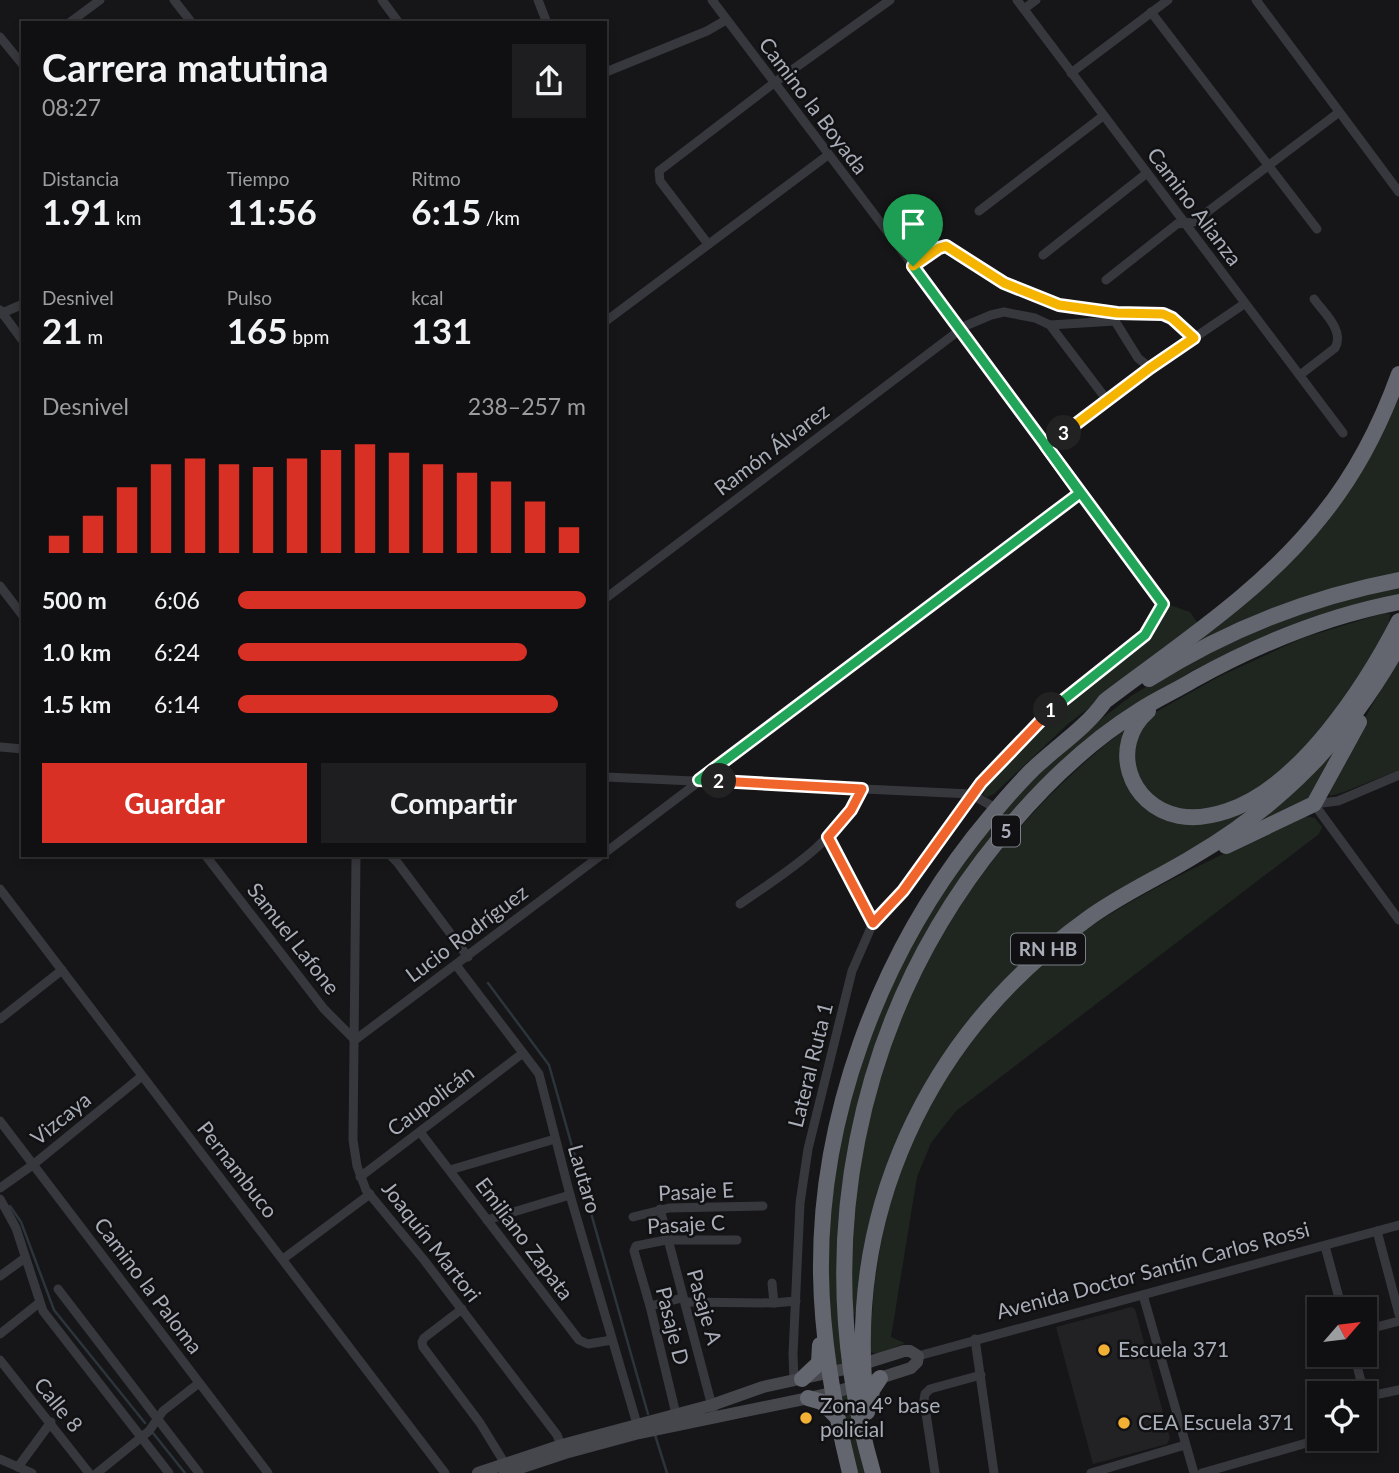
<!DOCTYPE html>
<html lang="es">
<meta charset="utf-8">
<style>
:root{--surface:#101012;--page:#1e1e20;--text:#f1f3f6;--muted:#9c9d9f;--line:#303032;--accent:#d93025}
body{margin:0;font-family:Lato,sans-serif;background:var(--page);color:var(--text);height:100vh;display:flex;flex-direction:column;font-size:26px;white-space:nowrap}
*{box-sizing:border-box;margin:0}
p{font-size:23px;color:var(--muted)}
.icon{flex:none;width:38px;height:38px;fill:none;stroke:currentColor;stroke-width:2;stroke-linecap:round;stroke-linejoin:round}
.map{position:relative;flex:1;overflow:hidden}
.sheet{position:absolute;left:21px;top:21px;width:586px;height:836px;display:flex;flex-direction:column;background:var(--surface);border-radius:0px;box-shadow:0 4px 10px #0003,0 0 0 2px var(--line)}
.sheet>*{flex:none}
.needle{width:46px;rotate:62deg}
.buttons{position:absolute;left:1307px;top:1297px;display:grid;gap:14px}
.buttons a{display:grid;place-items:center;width:70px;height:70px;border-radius:0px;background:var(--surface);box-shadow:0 4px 10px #0003,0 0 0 2px var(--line);font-size:35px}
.pin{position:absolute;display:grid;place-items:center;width:60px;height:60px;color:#fff;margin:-72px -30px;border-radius:50% 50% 50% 0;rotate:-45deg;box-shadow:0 0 7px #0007}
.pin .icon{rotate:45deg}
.km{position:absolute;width:35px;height:35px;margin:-18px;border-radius:50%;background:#222;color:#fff;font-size:19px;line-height:35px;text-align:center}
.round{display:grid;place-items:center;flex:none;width:74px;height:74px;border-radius:0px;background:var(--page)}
.head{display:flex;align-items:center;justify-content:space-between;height:119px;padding:0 21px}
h1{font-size:38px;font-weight:700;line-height:52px}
.figures{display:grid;grid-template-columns:repeat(3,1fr);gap:10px;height:119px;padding:7px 21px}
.figures div{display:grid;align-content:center}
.figures b{font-size:35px;font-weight:700}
.figures small{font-size:19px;font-weight:400}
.figures p{font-size:19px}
.chart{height:196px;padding:14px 21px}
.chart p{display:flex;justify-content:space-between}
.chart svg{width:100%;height:126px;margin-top:7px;stroke:var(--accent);stroke-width:6}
.primary-button{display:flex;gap:14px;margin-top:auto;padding:14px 21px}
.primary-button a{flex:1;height:80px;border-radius:0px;background:var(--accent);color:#fff;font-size:28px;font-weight:700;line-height:80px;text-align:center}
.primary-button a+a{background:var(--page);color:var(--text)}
ul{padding:0 21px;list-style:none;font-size:23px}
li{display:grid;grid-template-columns:112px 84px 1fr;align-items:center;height:52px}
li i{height:18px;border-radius:9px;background:var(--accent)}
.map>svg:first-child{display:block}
.built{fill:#222225}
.green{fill:#1e261f}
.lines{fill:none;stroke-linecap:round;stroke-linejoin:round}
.stream{stroke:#2c353c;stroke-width:2.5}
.street{stroke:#37383d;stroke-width:9}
.secondary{stroke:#45474d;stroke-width:12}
.highway{stroke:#63666e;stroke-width:16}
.split-1-casing{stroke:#fff;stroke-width:14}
.split-2-casing{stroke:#fff;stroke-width:14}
.split-3-casing{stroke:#fff;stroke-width:14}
.split-4-casing{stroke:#fff;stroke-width:14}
.split-1{stroke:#22a559;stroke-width:9}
.split-2{stroke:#f0652b;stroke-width:9}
.split-3{stroke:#22a559;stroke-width:9}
.split-4{stroke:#f5b400;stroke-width:9}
.poi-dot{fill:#f2b134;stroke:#111113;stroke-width:2.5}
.labels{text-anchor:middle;stroke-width:5;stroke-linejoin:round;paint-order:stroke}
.shield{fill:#111113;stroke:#7b7e86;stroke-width:2}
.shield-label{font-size:19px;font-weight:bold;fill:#a8adb8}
.street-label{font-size:21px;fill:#a8adb8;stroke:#111113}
.poi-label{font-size:21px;fill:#a8adb8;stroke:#111113;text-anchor:start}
</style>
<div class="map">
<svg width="1399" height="1473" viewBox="0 0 1399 1473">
<rect width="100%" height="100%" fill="#161618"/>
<path class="built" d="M 1131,1307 L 1135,1309 L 1170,1438 L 1167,1444 L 1093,1464 L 1056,1327 Z"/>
<g class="green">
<path d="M 1399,395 L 1399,574 L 1191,646 L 1283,569 Z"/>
<path d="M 1399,586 L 1399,596 L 1246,644 L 1192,671 L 1157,692 L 1024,802 L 883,1026 L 867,1068 L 849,1141 L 840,1215 L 838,1290 L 845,1365 L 835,1366 L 828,1291 L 830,1216 L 839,1142 L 873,1023 L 937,896 L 1003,810 L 1070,743 L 1131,696 L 1187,662 L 1301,611 Z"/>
<path d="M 1170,605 L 1190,612 L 1197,622 L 1196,628 L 1069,723 L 994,794 L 987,797 L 983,795 L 986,787 L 1006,763 L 1031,738 L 1145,641 L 1165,607 Z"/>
<path d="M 1384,613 L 1390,614 C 1390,658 1287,776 1247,797 C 1237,803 1218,810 1206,811 C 1176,815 1161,801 1139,785 L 1132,744 L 1154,713 L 1220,676 L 1303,638 Z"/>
<path d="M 1399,657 L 1399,770 L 1344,792 L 1330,796 L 1327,786 Z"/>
<path d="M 1127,728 L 1129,788 L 1200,822 L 1290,780 C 1264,799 1240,820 1213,837 C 1167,867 1116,890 1072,922 C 983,986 915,1081 881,1184 C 867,1227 861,1270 855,1315 L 853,1314 C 851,1266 851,1218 858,1171 C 886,993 984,836 1127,728 Z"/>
<path d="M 1344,737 L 1309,802 L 1242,830 Z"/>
<path d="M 1305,816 L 1315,818 L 1322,827 L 1319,834 L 956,1111 L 931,1143 L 917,1177 L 891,1337 L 905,1343 L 878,1354 L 870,1352 C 868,1340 871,1327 872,1315 C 874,1281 878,1255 886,1221 C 915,1099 995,986 1102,919 C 1166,879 1236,848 1305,816 Z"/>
<path d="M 849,1394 L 868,1473 L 855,1473 L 838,1396 Z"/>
</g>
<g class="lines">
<g class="stream">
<path d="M 488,983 L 549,1065 L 648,1414"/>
<path d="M 10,1206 L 21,1222 L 54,1310 L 145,1423"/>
<path d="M 153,1433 L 185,1473"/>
<path d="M 655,1435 L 667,1473"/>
</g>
<g class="street">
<path d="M 174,0 L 192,23"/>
<path d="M 382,0 L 399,23"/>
<path d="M 538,0 L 547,23"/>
<path d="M 712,0 L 980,354 L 1163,604 L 1145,635 L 1051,709 L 995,767 L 971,794 L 903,891 L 873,923 L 852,971 L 808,1149 L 800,1203 L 793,1354 L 794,1381"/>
<path d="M 1017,0 L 1343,433"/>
<path d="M 1256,0 L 1399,192"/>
<path d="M 1024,9 L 1036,0"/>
<path d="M 1151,12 L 1317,229"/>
<path d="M 69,23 L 100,0"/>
<path d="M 0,37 L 23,65"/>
<path d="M 606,72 L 707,31 L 726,20"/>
<path d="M 1071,73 L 1168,0"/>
<path d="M 979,211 L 1103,116"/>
<path d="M 708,244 L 660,181 L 659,171 L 774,83 L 890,0"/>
<path d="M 1043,255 L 1147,173"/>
<path d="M 913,266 L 939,248 L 946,246 L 1004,283 L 1059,305 L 1117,313 L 1163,314 L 1172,318 L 1193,338"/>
<path d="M 1106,280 L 1177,224 L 1194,222 L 1338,113"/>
<path d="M 0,310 L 23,341"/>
<path d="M 0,314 L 23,304"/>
<path d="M 606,321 L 828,155"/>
<path d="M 1115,321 L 1138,358 L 1150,368"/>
<path d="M 1050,325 L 1107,400"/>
<path d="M 1300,375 L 1335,348 C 1345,331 1324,313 1314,299"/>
<path d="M 1046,446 L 1150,368 L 1244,304"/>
<path d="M 0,586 L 23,616"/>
<path d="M 606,598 L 965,326 L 991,315 L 1004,312 L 1035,318 L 1050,325 L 1115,321"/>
<path d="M 0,747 L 23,749"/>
<path d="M 606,777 L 971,794 L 997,809"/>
<path d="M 1314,804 L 1399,920"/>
<path d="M 1314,804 L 1338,801 L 1399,775"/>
<path d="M 828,837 L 873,923"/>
<path d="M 606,852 L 1080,493"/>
<path d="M 206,856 L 324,1009 L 355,1040 L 600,856"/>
<path d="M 356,856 L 353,1140 L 357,1166 L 366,1190 L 424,1260 L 557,1435 L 563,1450"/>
<path d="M 391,856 L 397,862 L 468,957"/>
<path d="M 0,889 L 445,1473"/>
<path d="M 740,904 C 789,870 834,844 862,789"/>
<path d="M 456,965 L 539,1074 L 570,1195 L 637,1424"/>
<path d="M 0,1019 L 62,970"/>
<path d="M 0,1121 L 268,1473"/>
<path d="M 420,1132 L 579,1340 L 588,1344 L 612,1340"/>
<path d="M 450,1170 L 555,1139"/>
<path d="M 360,1177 L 523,1053"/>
<path d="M 0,1188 L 34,1164 L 142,1076"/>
<path d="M 0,1199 L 16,1228 L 43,1311 L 169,1473"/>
<path d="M 660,1209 L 713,1410"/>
<path d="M 633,1217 L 669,1208 L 763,1206"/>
<path d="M 487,1220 L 570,1195"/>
<path d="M 1377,1231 L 1399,1314"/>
<path d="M 1325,1246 L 1342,1309"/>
<path d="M 283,1259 L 370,1194"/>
<path d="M 0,1276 L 25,1258"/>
<path d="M 772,1283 L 774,1303"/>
<path d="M 58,1289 L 199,1473"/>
<path d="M 1143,1295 L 1194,1473"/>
<path d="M 686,1302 L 774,1303 L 796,1301"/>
<path d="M 650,1306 L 682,1298"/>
<path d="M 462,1309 L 424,1338 L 422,1342 L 423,1347 L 480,1423 L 507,1467"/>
<path d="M 1365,1330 L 1399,1321"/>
<path d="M 0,1334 L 39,1303"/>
<path d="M 975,1339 L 994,1473"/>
<path d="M 1354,1354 L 1364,1393"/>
<path d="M 918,1356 L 1399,1225"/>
<path d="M 0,1360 L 89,1473"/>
<path d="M 1365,1397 L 1399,1390"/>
<path d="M 676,1414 L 650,1306 L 634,1251 L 636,1246 L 666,1240 L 737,1240"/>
<path d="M 0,1459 L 32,1473"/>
<path d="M 18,1467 L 51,1422"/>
<path d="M 97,1473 L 149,1431 L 163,1411 L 199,1383"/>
<path d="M 935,1473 L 924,1400 L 925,1394 L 930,1389 L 981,1375"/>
<path d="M 1091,1473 L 1185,1445"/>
<path d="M 1202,1473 L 1324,1438"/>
</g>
<path class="secondary" d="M 478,1473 L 562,1445 L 712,1405 L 763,1387 L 850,1368 L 904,1351 L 910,1351 L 918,1356 L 917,1362 L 911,1368 L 833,1393 L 639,1433 L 565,1453 L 505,1473"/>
<g class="highway">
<path d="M 1149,679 C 1225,631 1310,597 1399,580"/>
<path d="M 1148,711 C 1109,745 1128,806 1179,816 C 1195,819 1212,816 1227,811 C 1300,787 1365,687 1399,621"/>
<path d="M 1226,846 L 1314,804 L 1359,722"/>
<path d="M 802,1379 L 819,1363 L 820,1345"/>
<path d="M 808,1398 L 822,1402 L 837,1417"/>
<path d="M 870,1404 L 872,1390 L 880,1378"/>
<path d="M 867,1412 C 843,1215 925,1036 1086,920 C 1118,896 1156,879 1191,858 C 1282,805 1347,738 1399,645"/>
<path d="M 850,1473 C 834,1408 822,1342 821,1274 C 819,1118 878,960 973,838 C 992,814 1011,791 1032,770 C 1056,747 1086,728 1105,701 C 1180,644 1264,590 1323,514 C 1356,473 1381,424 1399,374"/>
<path d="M 873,1473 C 809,1251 853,1018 1000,838 C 1039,790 1087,743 1140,710 C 1157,699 1177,690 1195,679 C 1260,643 1326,616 1399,602"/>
</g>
</g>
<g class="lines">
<defs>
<path id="split-1" d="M 913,266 L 1163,604 L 1145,635 L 1051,710"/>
<path id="split-2" d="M 719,781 L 862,789 L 851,810 L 828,837 L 873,923 L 903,891 L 981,783 L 1051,710"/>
<path id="split-3" d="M 719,781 L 699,780 L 1080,493 L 1046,446 L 1064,433"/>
<path id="split-4" d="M 913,266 L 939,248 L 946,246 L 1004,283 L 1059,305 L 1117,313 L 1163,314 L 1172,318 L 1194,338 L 1150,368 L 1064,433"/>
</defs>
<use href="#split-1" class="split-1-casing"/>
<use href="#split-2" class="split-2-casing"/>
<use href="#split-3" class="split-3-casing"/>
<use href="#split-4" class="split-4-casing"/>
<use href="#split-1" class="split-1"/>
<use href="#split-2" class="split-2"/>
<use href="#split-3" class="split-3"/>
<use href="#split-4" class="split-4"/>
</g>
<g class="poi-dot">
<circle cx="1104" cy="1350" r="7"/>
<circle cx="806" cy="1418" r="7"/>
<circle cx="1124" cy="1423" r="7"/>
</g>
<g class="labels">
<g class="shield">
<rect x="992" y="815.5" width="28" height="31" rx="5"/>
<rect x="1011" y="933.5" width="74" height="31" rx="5"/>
</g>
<g class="shield-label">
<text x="1006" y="838">5</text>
<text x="1048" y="956">RN HB</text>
</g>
<g class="street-label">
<text transform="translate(813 106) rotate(53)" y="7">Camino la Boyada</text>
<text transform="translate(1194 207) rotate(53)" y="7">Camino Alianza</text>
<text transform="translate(772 450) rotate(-37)" y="7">Ramón Álvarez</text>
<text transform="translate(467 934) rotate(-37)" y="7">Lucio Rodríguez</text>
<text transform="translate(293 939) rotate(52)" y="7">Samuel Lafone</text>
<text transform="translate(811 1065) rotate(-76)" y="7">Lateral Ruta 1</text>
<text transform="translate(431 1101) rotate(-37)" y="7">Caupolicán</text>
<text transform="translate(61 1119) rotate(-39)" y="7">Vizcaya</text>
<text transform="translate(237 1170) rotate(52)" y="7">Pernambuco</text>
<text transform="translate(584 1179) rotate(74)" y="7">Lautaro</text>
<text transform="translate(696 1192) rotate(-3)" y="7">Pasaje E</text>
<text transform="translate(686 1225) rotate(-3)" y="7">Pasaje C</text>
<text transform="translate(524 1239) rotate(53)" y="7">Emiliano Zapata</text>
<text transform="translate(431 1242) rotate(52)" y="7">Joaquín Martori</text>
<text transform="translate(1153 1271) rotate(-15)" y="7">Avenida Doctor Santín Carlos Rossi</text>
<text transform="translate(148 1286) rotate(53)" y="7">Camino la Paloma</text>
<text transform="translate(704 1307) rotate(74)" y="7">Pasaje A</text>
<text transform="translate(672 1326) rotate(76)" y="7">Pasaje D</text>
<text transform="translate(58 1405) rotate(51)" y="7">Calle 8</text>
</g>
<g class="poi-label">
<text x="1118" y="1357">Escuela 371</text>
<text x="820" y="1413">Zona 4° base<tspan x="820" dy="24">policial</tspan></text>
<text x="1138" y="1430">CEA Escuela 371</text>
</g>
</g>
</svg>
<div class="buttons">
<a><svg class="needle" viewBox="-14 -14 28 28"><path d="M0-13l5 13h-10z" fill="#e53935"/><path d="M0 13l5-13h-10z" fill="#9c9d9f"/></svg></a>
<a><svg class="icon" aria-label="locate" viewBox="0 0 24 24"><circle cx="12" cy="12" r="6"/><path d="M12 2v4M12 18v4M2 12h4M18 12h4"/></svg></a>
</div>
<div class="pin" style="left:913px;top:266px;background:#1e9e55"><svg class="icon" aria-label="arrive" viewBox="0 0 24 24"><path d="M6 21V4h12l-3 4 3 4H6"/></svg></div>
<b class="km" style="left:1051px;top:710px">1</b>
<b class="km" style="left:719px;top:781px">2</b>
<b class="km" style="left:1064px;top:433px">3</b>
<section class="sheet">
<div class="head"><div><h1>Carrera matutina</h1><p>08:27</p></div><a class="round"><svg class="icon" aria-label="share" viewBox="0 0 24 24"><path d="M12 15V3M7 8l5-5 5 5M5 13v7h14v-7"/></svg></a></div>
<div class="figures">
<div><p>Distancia</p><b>1.91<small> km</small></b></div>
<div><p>Tiempo</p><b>11:56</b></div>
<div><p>Ritmo</p><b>6:15<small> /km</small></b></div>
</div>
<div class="figures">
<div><p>Desnivel</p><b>21<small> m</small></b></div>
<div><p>Pulso</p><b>165<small> bpm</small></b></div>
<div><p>kcal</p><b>131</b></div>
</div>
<div class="chart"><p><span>Desnivel</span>238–257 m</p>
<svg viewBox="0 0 160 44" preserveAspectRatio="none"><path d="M5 44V38M15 44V31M25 44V21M35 44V13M45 44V11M55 44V13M65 44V14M75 44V11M85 44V8M95 44V6M105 44V9M115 44V13M125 44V16M135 44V19M145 44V26M155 44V35"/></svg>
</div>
<ul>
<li><b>500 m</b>6:06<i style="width:100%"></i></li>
<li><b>1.0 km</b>6:24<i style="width:83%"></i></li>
<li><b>1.5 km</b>6:14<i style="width:92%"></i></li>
</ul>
<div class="primary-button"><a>Guardar</a><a>Compartir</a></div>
</section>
</div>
